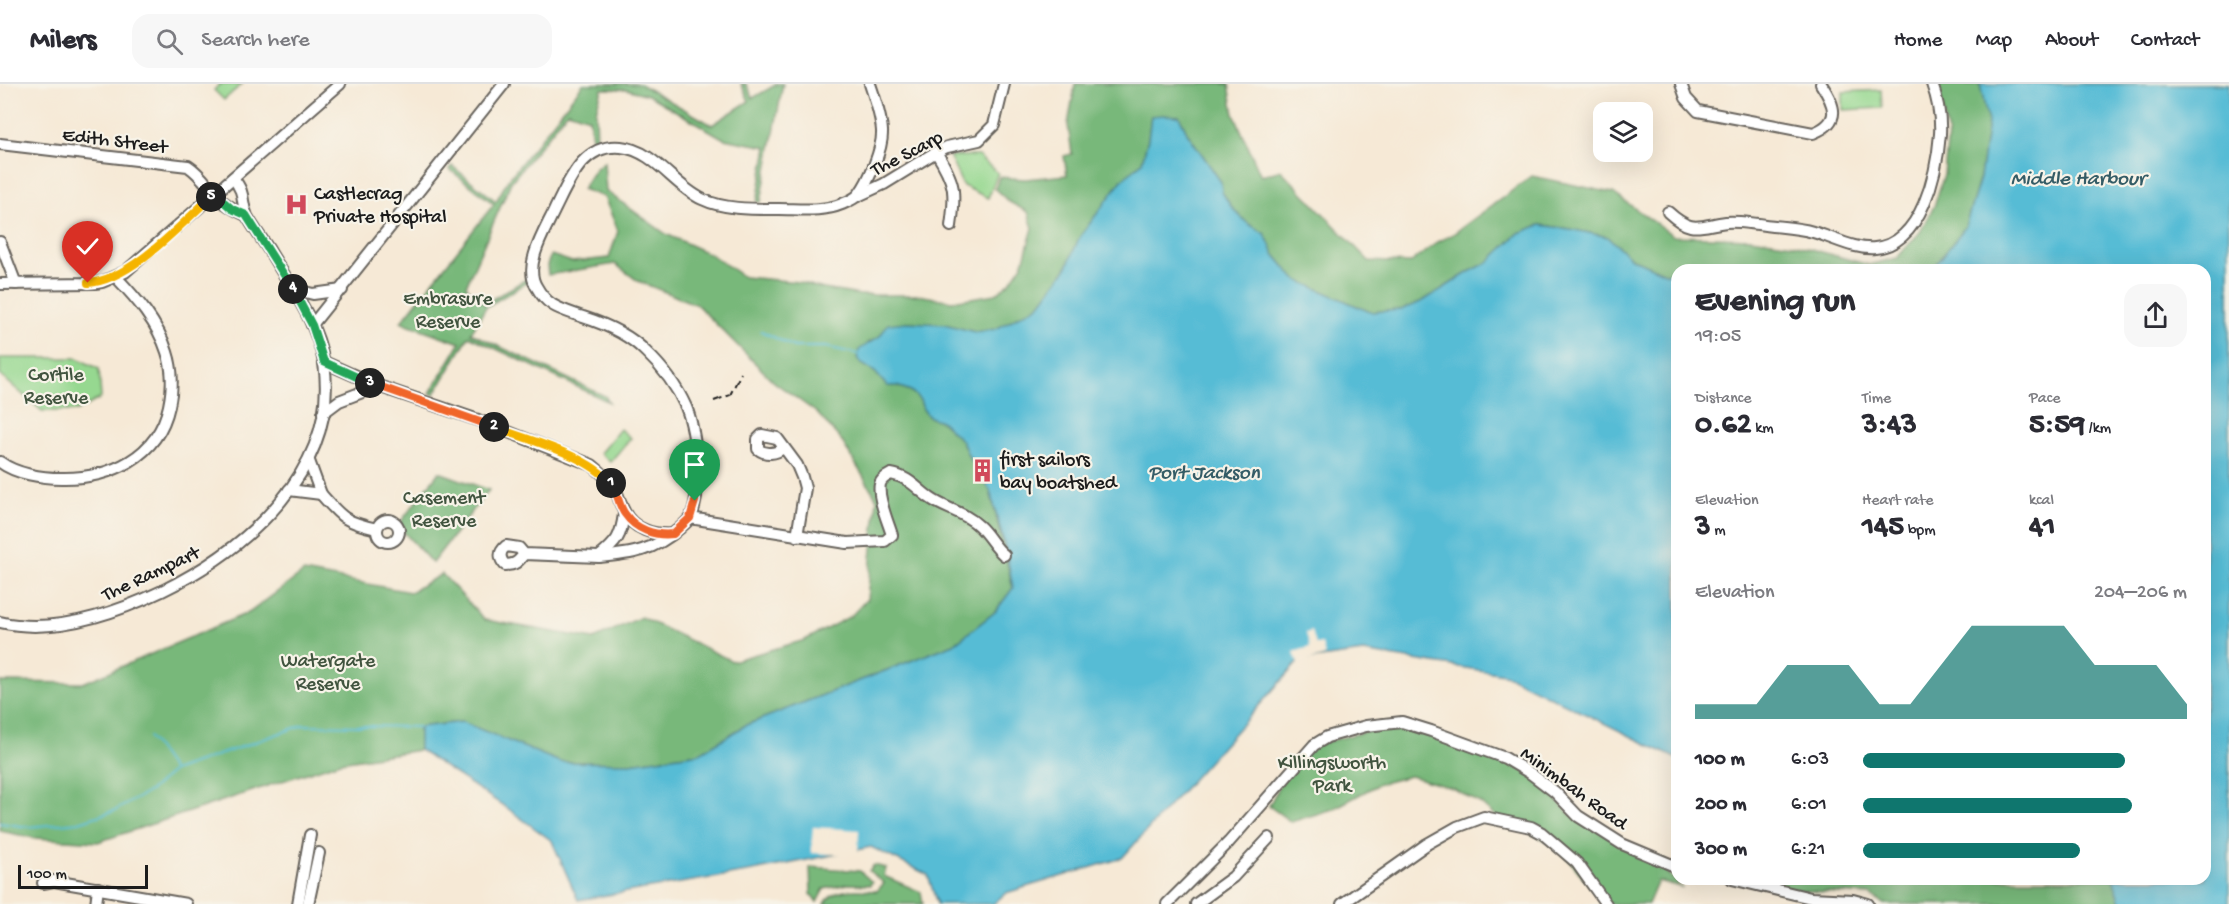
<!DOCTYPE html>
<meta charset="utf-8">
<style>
:root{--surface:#fff;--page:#f7f7f7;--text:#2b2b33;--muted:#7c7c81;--line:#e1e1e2;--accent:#0f766e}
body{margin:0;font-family:"Gochi Hand",sans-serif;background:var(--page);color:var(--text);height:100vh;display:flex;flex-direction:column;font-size:22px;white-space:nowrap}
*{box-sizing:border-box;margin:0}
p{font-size:20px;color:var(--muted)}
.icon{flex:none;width:33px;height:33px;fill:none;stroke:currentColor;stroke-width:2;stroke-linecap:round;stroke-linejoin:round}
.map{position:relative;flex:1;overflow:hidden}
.panel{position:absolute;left:1671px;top:180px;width:540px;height:621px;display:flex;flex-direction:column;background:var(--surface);border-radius:18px;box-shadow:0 6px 24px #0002}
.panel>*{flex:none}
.buttons{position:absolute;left:1593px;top:18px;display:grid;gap:12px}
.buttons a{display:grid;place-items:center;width:60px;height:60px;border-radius:12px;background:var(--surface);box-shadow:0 6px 24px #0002;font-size:30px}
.scale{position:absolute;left:18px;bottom:15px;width:130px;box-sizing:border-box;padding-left:6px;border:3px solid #1c1c1c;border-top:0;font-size:16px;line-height:21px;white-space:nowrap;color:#1c1c1c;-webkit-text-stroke:4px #f7f3e8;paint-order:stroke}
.pin{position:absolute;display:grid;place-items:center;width:51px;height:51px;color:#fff;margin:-62px -26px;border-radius:50% 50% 50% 0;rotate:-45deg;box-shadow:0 0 6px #0007}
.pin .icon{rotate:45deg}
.km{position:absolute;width:30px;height:30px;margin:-15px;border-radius:50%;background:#222;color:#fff;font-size:16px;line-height:30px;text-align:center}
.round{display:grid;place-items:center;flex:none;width:63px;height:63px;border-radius:18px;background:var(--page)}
.headline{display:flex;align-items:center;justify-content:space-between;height:102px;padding:0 24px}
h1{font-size:33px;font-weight:700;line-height:45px}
.metrics{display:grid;grid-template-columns:repeat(3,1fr);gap:9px;height:102px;padding:6px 24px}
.metrics div{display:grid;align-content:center}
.metrics b{font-size:30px;font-weight:700}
.metrics small{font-size:16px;font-weight:400}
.metrics p{font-size:16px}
.chart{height:168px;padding:12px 24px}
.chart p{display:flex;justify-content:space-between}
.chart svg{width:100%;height:108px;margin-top:6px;fill:var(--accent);opacity:.7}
ul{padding:0 24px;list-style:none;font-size:20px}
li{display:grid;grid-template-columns:96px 72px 1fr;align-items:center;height:45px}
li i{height:15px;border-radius:8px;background:var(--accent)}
header{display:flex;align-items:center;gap:36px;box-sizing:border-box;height:84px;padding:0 30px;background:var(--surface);border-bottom:2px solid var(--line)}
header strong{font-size:28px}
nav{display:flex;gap:33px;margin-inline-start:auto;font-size:21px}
.search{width:420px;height:54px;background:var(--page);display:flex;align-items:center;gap:15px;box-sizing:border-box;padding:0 21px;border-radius:18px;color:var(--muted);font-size:22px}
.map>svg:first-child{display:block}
.green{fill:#96d890;stroke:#597a56;stroke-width:1.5}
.forest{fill:#78b87a;stroke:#4a6a4b;stroke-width:1.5}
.water{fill:#57bcd5;stroke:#3a6c78;stroke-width:1.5}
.pier{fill:#f6e9d6}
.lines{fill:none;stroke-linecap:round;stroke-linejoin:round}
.stream{stroke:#57bcd5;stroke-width:2}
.minor-casing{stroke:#68645d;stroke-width:14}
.minor{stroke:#fff;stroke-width:10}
.rail{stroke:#1c1c1c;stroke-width:2;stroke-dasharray:9 4.5;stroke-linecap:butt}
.split-1-casing{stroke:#fff;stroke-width:12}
.split-2-casing{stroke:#fff;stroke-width:12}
.split-3-casing{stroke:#fff;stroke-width:12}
.split-4-casing{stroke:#fff;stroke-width:12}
.split-5-casing{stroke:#fff;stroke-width:12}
.split-6-casing{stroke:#fff;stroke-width:12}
.split-1{stroke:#f0652b;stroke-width:8}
.split-2{stroke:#f5b400;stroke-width:8}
.split-3{stroke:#f0652b;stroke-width:8}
.split-4{stroke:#22a559;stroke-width:8}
.split-5{stroke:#22a559;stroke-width:8}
.split-6{stroke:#f5b400;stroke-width:8}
.labels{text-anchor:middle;stroke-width:4.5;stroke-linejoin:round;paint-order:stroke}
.street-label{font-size:20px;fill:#1c1c1c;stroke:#f7f3e8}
.poi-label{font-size:20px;fill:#1c1c1c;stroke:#f7f3e8;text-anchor:start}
.park-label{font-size:20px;fill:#41543f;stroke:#f7f3e8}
.water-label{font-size:21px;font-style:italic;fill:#345c66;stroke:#f7f3e8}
</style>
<header>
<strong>Milers</strong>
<div class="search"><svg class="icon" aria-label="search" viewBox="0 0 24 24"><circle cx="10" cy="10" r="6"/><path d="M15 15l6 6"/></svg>Search here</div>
<nav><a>Home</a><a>Map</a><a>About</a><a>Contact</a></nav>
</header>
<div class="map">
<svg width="2229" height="820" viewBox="0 0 2229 820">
<rect width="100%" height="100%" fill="#f7f3e8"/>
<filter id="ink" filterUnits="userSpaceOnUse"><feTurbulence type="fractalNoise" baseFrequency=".0167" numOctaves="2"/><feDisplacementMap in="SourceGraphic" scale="12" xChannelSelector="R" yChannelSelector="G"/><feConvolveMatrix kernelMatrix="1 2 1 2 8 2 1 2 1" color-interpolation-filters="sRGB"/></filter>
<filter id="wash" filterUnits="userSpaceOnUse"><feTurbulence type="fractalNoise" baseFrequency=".008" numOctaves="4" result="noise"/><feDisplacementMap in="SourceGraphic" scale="24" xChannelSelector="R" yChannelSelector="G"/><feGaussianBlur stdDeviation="1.35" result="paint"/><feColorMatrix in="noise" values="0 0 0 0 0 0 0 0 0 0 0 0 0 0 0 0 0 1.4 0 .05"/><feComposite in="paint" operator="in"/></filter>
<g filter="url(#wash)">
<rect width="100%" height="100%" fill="#f6e9d6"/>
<g class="green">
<path d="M 220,0 L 242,0 L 224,16 L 214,6 Z"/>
<path d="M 1881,6 L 1882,24 L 1843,26 L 1843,8 Z"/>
<path d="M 949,72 L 978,72 L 998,89 L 988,114 L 963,102 Z"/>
<path d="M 0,274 L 77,274 L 99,285 L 101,314 L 77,327 L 42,327 L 0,291 Z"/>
<path d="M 620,345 L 631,354 L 610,378 L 600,369 Z"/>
</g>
<g class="forest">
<path d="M 583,0 L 640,0 L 712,41 L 749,17 L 741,0 L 746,0 L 753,14 L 777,0 L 783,0 L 761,118 L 757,118 L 767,63 L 724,55 L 648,11 L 626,5 L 602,5 L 596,27 L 597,59 L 593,61 L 589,34 L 568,27 L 511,98 L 466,202 L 484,220 L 528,194 L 528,198 L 486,223 L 471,249 L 605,312 L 609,318 L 469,252 L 434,311 L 430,309 L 460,259 L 401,238 L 494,120 L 449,85 L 452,82 L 496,117 L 508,96 Z"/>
<path d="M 1075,0 L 1229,0 L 1234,30 L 1261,92 L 1281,86 L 1369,177 L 1410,179 L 1438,158 L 1453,150 L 1532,92 L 1613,109 L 1674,152 L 1751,154 L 1793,160 L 1869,181 L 1897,174 L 1920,148 L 1935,120 L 1944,90 L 1948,50 L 1937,0 L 1980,0 L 1988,38 L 1980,94 L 1965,143 L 1932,186 L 1677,186 L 1677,190 L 1665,189 L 1631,174 L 1608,153 L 1570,145 L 1540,141 L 1519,149 L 1487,179 L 1469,188 L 1423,217 L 1401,226 L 1370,228 L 1295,195 L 1274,170 L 1265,150 L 1247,139 L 1232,124 L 1222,108 L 1221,98 L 1188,50 L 1179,32 L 1151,32 L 1148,55 L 1142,78 L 1122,96 L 1079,154 L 1066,185 L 1039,221 L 996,245 L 975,248 L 944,240 L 907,238 L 868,259 L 862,280 L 875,288 L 887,302 L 897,302 L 911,307 L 920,316 L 923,325 L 929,333 L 941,337 L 962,357 L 969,373 L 990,406 L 1013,504 L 995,528 L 954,560 L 746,641 L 700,669 L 630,679 L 560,678 L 462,638 L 419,643 L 419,666 L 340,678 L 98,758 L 34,754 L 0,747 L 0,598 L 83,599 L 250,528 L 304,488 L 410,508 L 442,490 L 485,536 L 594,555 L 641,533 L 732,577 L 805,556 L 851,532 L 867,515 L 877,415 L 841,356 L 817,329 L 774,298 L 697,221 L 638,197 L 615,180 L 548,191 L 547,181 L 551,171 L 572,178 L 609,174 L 618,147 L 604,113 L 582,105 L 595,85 L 604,78 L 606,107 L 666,150 L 710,170 L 744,193 L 798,198 L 824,205 L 860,211 L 918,211 L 952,217 L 996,210 L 1010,198 L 1023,179 L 1033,144 L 1028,128 L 1009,118 L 995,105 L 999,93 L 1025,95 L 1067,91 L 1064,72 L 1072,70 L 1068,41 Z"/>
<path d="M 439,388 L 489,406 L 432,479 L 401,445 L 399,440 Z"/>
<path d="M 1402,638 L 1530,689 L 1570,730 L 1653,774 L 1681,803 L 1658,797 L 1648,820 L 1605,820 L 1557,761 L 1497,734 L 1480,719 L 1452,704 L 1410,692 L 1379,700 L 1333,725 L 1291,738 L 1269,722 L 1282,696 L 1314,661 Z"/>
<path d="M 874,781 L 886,784 L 884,792 L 921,808 L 923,820 L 825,820 C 833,802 861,806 877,807 L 884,799 L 869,787 Z"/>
<path d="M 810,783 L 860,787 L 872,798 L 870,801 L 848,800 L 824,805 L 817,818 L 811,810 Z"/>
<path d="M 1754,795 L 2113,795 L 2122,820 L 1884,820 L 1870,811 L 1793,806 Z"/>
</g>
<g class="water">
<path d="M 1980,0 L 2229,0 L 2229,820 L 2122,820 L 2113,795 L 2205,795 L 2205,186 L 1932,186 L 1965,143 L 1980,94 L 1988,38 Z"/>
<path d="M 1163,31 L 1179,32 L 1188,50 L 1221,98 L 1222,108 L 1232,124 L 1247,139 L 1265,150 L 1274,170 L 1295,195 L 1370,228 L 1401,226 L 1423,217 L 1469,188 L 1487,179 L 1519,149 L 1540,141 L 1570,145 L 1608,153 L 1631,174 L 1665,189 L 1677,190 L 1677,675 L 1504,590 L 1363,568 L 1299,577 L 1122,774 L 1006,809 L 993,820 L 937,820 L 928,791 L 871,763 L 753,787 L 578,816 L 552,757 L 507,724 L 419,666 L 419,643 L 462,638 L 560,678 L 630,679 L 700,669 L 746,641 L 954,560 L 995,528 L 1013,504 L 1005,463 L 990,406 L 969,373 L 962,357 L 941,337 L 929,333 L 923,325 L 920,316 L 911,307 L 897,302 L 887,302 L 875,288 L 862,280 L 857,274 L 859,266 L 880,252 L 888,240 L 907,238 L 944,240 L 975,248 L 996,245 L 1039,221 L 1066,185 L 1079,154 L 1122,96 L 1142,78 L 1148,55 L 1151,32 Z"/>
</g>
<g class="pier">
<path d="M 1312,547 L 1316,561 L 1322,560 L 1325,572 L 1298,580 L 1294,568 L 1310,563 L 1306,549 Z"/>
<path d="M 813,743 L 859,746 L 858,769 L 845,771 L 811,769 Z"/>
</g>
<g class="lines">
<g class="stream">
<path d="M 761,247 L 794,263 L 826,263 L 858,270"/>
<path d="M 149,653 L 173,687"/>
<path d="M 0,739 L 28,743 L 79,738 L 116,726 L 150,707 L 173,687 L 303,641 L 419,643"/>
</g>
</g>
</g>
<g filter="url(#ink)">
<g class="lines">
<defs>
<g id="minor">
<path d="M 1681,0 L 1686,14 L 1698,27 L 1813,49 C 1842,38 1835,21 1821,0"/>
<path d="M 0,60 L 188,82 C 202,91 209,105 221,116 C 229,123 237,127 246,131"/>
<path d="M 936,68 C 955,98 956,107 951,142"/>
<path d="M 858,112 L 884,100 L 936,68 L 947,63 L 979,56 L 994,41 L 1004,0"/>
<path d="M 1668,128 C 1692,150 1698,142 1726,138 C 1737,137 1748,139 1758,140 C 1776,143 1796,143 1813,148 C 1832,153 1855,166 1875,164 C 1922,160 1937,88 1940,50 C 1941,34 1937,14 1932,0"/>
<path d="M 0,158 L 16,200"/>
<path d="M 0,200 L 95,199 L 102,198 L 125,188 L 340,0"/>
<path d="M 293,205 L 313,210 L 342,206"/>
<path d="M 312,241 L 504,0"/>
<path d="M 324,278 L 378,302"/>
<path d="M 323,329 L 339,317 L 378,302 L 478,336 L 592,381 C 601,388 609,395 615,405 C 619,412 620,420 624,427 C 632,445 655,452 673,450"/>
<path d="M 783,364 C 776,370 765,371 758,365 L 758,355 L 762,351 L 777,354 L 797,381 L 802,393 L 805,404 L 797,452"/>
<path d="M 0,378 C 16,390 42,394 61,394 C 110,395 158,373 169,322 C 173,304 173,286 167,268 C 158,239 136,214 116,193"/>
<path d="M 289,406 L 321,410 L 309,377"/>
<path d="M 321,410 C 342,434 345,438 377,445"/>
<path d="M 690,434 L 847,459 L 885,457 L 892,451 C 888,438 877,413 880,400 C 881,395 887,392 891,390 C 909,393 916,404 930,414 C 945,425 965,428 979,442 C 989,451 994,463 1004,471"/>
<circle cx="388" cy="447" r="11"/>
<path d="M 524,470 L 519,464 L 506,462 C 499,468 499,474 505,481 C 515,481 518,478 524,470 L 599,473 C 617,458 621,453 624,430"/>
<path d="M 599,473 C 632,470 654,467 680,444 C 683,441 688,437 690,434 C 703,410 696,347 686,323 C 677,303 662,283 646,268 C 630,251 605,240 583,233 C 561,225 548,224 536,202 C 523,180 546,145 555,125 C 569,97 583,59 621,63 C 654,66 674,102 702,115 C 725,126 755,125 779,125 C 799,125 823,128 842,120 C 847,118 855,115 859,110 C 869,97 883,64 882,47 C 881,31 875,15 870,0"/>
<path d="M 0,538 C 54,551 114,530 162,507 C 247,465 340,385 324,279 C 317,237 290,202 269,166 C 262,155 253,143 247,132 C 240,117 247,111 233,94"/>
<path d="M 1732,795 L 1811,814 L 1853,816 L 1868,820"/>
<path d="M 43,799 L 54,797 L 186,820"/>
<path d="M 96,820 L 98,804"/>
<path d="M 298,820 L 310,751"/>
<path d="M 308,820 L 319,769"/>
<path d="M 1167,820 L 1229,758 L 1314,661 L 1327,653 L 1366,642 L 1402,638 L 1431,647 L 1505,674 L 1530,689 L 1555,708 L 1578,732 L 1622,760 L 1677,783"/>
<path d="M 1196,820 L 1233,793 L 1269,754"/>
<path d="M 1342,820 L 1427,760 L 1457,743 L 1484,733 L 1531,743 L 1542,749 L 1577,779 L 1606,820"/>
</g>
</defs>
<use href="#minor" class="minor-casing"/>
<use href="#minor" class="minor"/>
<path class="rail" d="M 714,317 L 730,311 L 741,289"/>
</g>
</g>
<g class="lines" filter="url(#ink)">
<defs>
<path id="split-1" d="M 611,399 C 618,408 618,421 625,430 C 636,446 655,452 673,450 L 690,434 L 695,417"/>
<path id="split-2" d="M 494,343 C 529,356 588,371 611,399"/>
<path id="split-3" d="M 370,299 L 494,343"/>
<path id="split-4" d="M 293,205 L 312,241 L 324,278 L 370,299"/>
<path id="split-5" d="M 211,113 L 215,110 L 232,125 L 246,131 L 293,205"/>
<path id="split-6" d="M 88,199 C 131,196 179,142 211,113"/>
</defs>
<use href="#split-1" class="split-1-casing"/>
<use href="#split-2" class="split-2-casing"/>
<use href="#split-3" class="split-3-casing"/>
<use href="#split-4" class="split-4-casing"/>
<use href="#split-5" class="split-5-casing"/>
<use href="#split-6" class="split-6-casing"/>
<use href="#split-1" class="split-1"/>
<use href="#split-2" class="split-2"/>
<use href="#split-3" class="split-3"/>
<use href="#split-4" class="split-4"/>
<use href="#split-5" class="split-5"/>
<use href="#split-6" class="split-6"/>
</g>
<defs>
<symbol id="hospital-bare" viewBox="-9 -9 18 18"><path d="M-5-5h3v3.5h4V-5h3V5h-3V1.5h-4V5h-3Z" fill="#d1495b" stroke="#f7f3e8" stroke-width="2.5" paint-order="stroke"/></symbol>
<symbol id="building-bare" viewBox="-9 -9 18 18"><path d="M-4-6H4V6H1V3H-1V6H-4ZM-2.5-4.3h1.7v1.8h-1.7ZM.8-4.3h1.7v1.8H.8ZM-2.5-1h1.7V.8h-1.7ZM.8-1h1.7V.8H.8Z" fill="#d1495b" stroke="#f7f3e8" stroke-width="2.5" paint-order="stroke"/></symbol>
</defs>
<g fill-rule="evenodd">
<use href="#hospital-bare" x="280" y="104" width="33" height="33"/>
<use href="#building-bare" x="966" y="370" width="33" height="33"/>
</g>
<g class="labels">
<g class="street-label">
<text transform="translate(115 55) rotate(7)" y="7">Edith Street</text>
<text transform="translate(906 68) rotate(-27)" y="7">The Scarp</text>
<text transform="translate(150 488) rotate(-25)" y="7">The Rampart</text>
<text transform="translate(1575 703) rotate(36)" y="7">Minimbah Road</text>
</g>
<g class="poi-label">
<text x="314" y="115">Castlecrag<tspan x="314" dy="23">Private Hospital</tspan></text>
<text x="1000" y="381">first sailors<tspan x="1000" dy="23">bay boatshed</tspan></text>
</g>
<g class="park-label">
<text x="448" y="220">Embrasure<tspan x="448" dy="23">Reserve</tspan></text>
<text x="56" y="296">Cortile<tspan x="56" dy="23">Reserve</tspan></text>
<text x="444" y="419">Casement<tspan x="444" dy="23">Reserve</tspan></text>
<text x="328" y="582">Watergate<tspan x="328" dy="23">Reserve</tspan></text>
<text x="1332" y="684">Killingsworth<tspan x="1332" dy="23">Park</tspan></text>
</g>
<g class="water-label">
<text x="2078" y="100">Middle Harbour</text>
<text x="1204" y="394">Port Jackson</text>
</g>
</g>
</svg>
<div class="buttons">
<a><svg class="icon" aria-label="layers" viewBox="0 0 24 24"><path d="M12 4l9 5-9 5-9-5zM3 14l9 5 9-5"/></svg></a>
</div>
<div class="scale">100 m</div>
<div class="pin" style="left:695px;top:417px;background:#1e9e55"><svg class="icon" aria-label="arrive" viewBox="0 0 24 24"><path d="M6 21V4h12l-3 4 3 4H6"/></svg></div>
<div class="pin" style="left:88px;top:199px;background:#d93025"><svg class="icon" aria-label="check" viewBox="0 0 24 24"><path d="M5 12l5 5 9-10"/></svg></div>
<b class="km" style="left:611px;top:399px">1</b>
<b class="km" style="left:494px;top:343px">2</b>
<b class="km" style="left:370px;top:299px">3</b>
<b class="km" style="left:293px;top:205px">4</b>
<b class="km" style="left:211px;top:113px">5</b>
<section class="panel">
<div class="headline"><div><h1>Evening run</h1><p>19:05</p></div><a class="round"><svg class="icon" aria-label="share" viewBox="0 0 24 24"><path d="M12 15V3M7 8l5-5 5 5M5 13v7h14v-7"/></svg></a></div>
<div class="metrics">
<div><p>Distance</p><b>0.62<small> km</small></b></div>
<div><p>Time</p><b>3:43</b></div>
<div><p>Pace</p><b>5:59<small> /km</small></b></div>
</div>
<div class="metrics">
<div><p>Elevation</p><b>3<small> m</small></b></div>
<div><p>Heart rate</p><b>145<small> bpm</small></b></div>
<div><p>kcal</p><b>41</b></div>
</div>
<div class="chart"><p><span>Elevation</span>204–206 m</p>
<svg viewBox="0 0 160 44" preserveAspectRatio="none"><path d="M0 44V38L10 38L20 38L30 22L40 22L50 22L60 38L70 38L80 22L90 6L100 6L110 6L120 6L130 22L140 22L150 22L160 38V44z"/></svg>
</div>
<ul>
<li><b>100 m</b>6:03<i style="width:81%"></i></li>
<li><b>200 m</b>6:01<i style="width:83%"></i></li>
<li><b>300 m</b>6:21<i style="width:67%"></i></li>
</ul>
</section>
</div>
